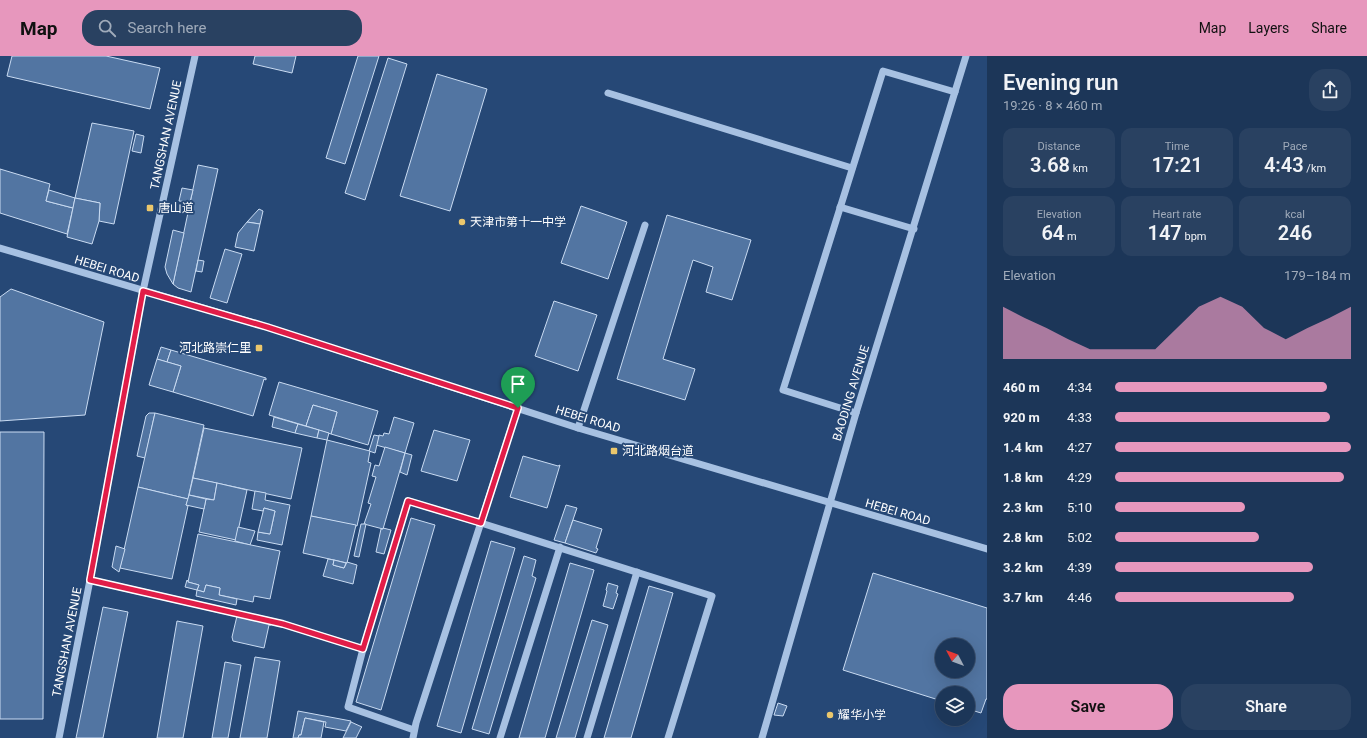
<!DOCTYPE html>
<meta charset="utf-8">
<style>
:root{--surface:#1c3658;--page:#294161;--text:#f1f3f6;--muted:#a0abba;--line:#3a506e;--accent:#e797bd}
body{margin:0;font-family:Roboto,"Noto Sans SC",sans-serif;background:var(--page);color:var(--text);height:100vh;display:flex;flex-direction:column;font-size:15px;white-space:nowrap}
*{box-sizing:border-box;margin:0}
p{font-size:13px;color:var(--muted)}
.icon{flex:none;width:22px;height:22px;fill:none;stroke:currentColor;stroke-width:2;stroke-linecap:round;stroke-linejoin:round}
.map{position:relative;flex:1;overflow:hidden}
.panel{display:flex;flex-direction:column;background:var(--surface);width:380px}
.panel>*{flex:none}
.needle{width:26px;rotate:311deg}
.tools{position:absolute;left:935px;top:582px;display:grid;gap:8px}
.tools a{display:grid;place-items:center;width:40px;height:40px;border-radius:50%;background:var(--surface);box-shadow:0 4px 16px #0002,0 0 0 1px var(--line);font-size:20px}
.pin{position:absolute;display:grid;place-items:center;width:34px;height:34px;color:#fff;margin:-41px -17px;border-radius:50% 50% 50% 0;rotate:-45deg;box-shadow:0 0 4px #0007}
.pin .icon{rotate:45deg}
.round{display:grid;place-items:center;flex:none;width:42px;height:42px;border-radius:16px;background:var(--page)}
.summary{display:flex;align-items:center;justify-content:space-between;height:68px;padding:0 16px}
h1{font-size:22px;font-weight:600;line-height:30px}
.stats{display:grid;grid-template-columns:repeat(3,1fr);gap:6px;height:68px;padding:4px 16px}
.stats div{display:grid;align-content:center;border-radius:10px;background:var(--page);text-align:center}
.stats b{font-size:20px;font-weight:600}
.stats small{font-size:11px;font-weight:400}
.stats p{font-size:11px}
.chart{height:112px;padding:8px 16px}
.chart p{display:flex;justify-content:space-between}
.chart svg{width:100%;height:72px;margin-top:4px;fill:var(--accent);opacity:.7}
.primary-button{display:flex;gap:8px;margin-top:auto;padding:8px 16px}
.primary-button a{flex:1;height:46px;border-radius:16px;background:var(--accent);color:#111;font-size:16px;font-weight:600;line-height:46px;text-align:center}
.primary-button a+a{background:var(--page);color:var(--text)}
ul{padding:0 16px;list-style:none;font-size:13px}
li{display:grid;grid-template-columns:64px 48px 1fr;align-items:center;height:30px}
li i{height:10px;border-radius:5px;background:var(--accent)}
header{display:flex;align-items:center;gap:24px;box-sizing:border-box;height:56px;padding:0 20px;background:var(--accent);color:#111}
header strong{font-size:19px}
nav{display:flex;gap:22px;margin-inline-start:auto;font-size:14px}
.search{width:280px;height:36px;background:var(--page);display:flex;align-items:center;gap:10px;box-sizing:border-box;padding:0 14px;border-radius:16px;color:var(--muted);font-size:15px}
main{display:flex;flex:1;min-height:0}
.map>svg:first-child{display:block}
.building{fill:#5275a2;stroke:#c9dbf2;fill-rule:evenodd}
.lines{fill:none;stroke-linecap:round;stroke-linejoin:round}
.minor{stroke:#a7c1e2;stroke-width:7}
.route-casing{stroke:#fff;stroke-width:8}
.route{stroke:#e11d48;stroke-width:5}
.poi-dot{fill:#ebc76c;stroke:#264876;stroke-width:1.5}
.labels{text-anchor:middle;stroke-width:3.5;stroke-linejoin:round;paint-order:stroke}
.street-label{font-size:12px;fill:#fff;stroke:#264876}
.poi-label{font-size:12px;fill:#fff;stroke:#264876;text-anchor:start}
</style>
<header>
<strong>Map</strong>
<div class="search"><svg class="icon" aria-label="search" viewBox="0 0 24 24"><circle cx="10" cy="10" r="6"/><path d="M15 15l6 6"/></svg>Search here</div>
<nav><a>Map</a><a>Layers</a><a>Share</a></nav>
</header>
<main>
<div class="map">
<svg width="987" height="682" viewBox="0 0 987 682">
<rect width="100%" height="100%" fill="#264876"/>
<g class="building">
<path d="M 12,0 L 106,0 L 160,12 L 150,53 L 7,20 Z"/>
<path d="M 255,0 L 296,0 L 292,17 L 253,8 Z"/>
<path d="M 358,0 L 379,0 L 345,108 L 326,102 Z"/>
<path d="M 388,2 L 407,8 L 365,144 L 345,137 Z"/>
<path d="M 437,18 L 487,33 L 450,155 L 400,140 Z"/>
<path d="M 92,67 L 134,75 L 114,168 L 99,165 L 100,147 L 75,142 Z"/>
<path d="M 136,78 L 144,80 L 141,97 L 132,95 Z"/>
<path d="M 198,109 L 218,113 L 191,236 L 178,232 L 173,228 Z"/>
<path d="M 0,113 L 50,128 L 46,145 L 73,152 L 67,178 L 0,157 Z"/>
<path d="M 182,132 L 193,134 L 190,146 L 179,145 Z"/>
<path d="M 49,134 L 75,142 L 73,152 L 46,145 Z"/>
<path d="M 75,142 L 100,147 L 99,165 L 92,188 L 67,181 Z"/>
<path d="M 581,150 L 627,166 L 608,223 L 561,207 Z"/>
<path d="M 259,153 L 263,155 L 260,168 L 247,166 Z"/>
<path d="M 667,159 L 751,184 L 732,244 L 706,236 L 713,211 L 693,204 L 663,303 L 695,313 L 685,344 L 617,323 Z"/>
<path d="M 247,166 L 260,168 L 254,195 L 235,191 L 238,177 Z"/>
<path d="M 173,174 L 184,177 L 173,228 L 167,218 L 165,211 Z"/>
<path d="M 225,193 L 242,198 L 227,247 L 210,242 Z"/>
<path d="M 198,204 L 204,205 L 202,216 L 196,215 Z"/>
<path d="M 11,233 L 104,266 L 85,359 L 0,365 L 0,241 Z"/>
<path d="M 554,245 L 597,259 L 578,315 L 535,300 Z"/>
<path d="M 161,291 L 171,294 L 167,306 L 157,303 Z"/>
<path d="M 171,294 L 266,322 L 266,324 L 264,323 L 253,360 L 173,336 L 181,310 L 167,306 Z"/>
<path d="M 157,303 L 181,310 L 173,336 L 149,329 Z"/>
<path d="M 279,326 L 378,355 L 368,389 L 331,378 L 337,356 L 313,349 L 306,370 L 269,359 Z"/>
<path d="M 313,349 L 337,356 L 331,378 L 306,370 Z"/>
<path d="M 149,357 L 155,357 L 145,402 L 137,400 L 146,360 Z"/>
<path d="M 155,357 L 204,369 L 188,443 L 138,431 Z"/>
<path d="M 274,361 L 298,368 L 295,377 L 272,371 Z"/>
<path d="M 394,361 L 414,367 L 405,397 L 376,389 L 379,379 L 383,380 L 384,377 L 389,378 Z"/>
<path d="M 298,368 L 319,374 L 317,382 L 295,377 Z"/>
<path d="M 204,372 L 302,392 L 291,443 L 193,422 Z"/>
<path d="M 319,374 L 329,377 L 327,384 L 317,382 Z"/>
<path d="M 434,374 L 470,384 L 457,425 L 421,415 Z"/>
<path d="M 0,376 L 44,376 L 43,663 L 0,663 Z"/>
<path d="M 374,379 L 379,380 L 375,397 L 369,395 Z"/>
<path d="M 327,384 L 370,395 L 368,406 L 371,407 L 357,470 L 311,460 Z"/>
<path d="M 385,391 L 405,397 L 383,473 L 364,468 L 371,448 L 368,447 L 376,421 L 372,420 L 375,409 L 379,410 Z"/>
<path d="M 405,397 L 412,399 L 407,419 L 400,416 Z"/>
<path d="M 523,400 L 558,410 L 560,409 L 547,452 L 510,441 Z"/>
<path d="M 193,422 L 217,427 L 214,444 L 189,439 Z"/>
<path d="M 217,427 L 247,434 L 236,484 L 199,476 L 206,443 L 214,444 Z"/>
<path d="M 138,431 L 188,443 L 186,449 L 188,450 L 172,523 L 120,512 Z"/>
<path d="M 255,435 L 266,437 L 265,444 L 290,449 L 282,489 L 257,484 L 258,476 L 270,478 L 275,455 L 264,452 L 263,455 L 252,453 Z"/>
<path d="M 189,439 L 206,443 L 204,453 L 186,449 Z"/>
<path d="M 566,449 L 577,452 L 565,487 L 554,484 Z"/>
<path d="M 264,452 L 275,455 L 270,478 L 258,476 Z"/>
<path d="M 311,460 L 356,469 L 347,507 L 303,497 Z"/>
<path d="M 411,462 L 435,469 L 381,654 L 356,646 Z"/>
<path d="M 573,464 L 602,473 L 596,492 L 598,493 L 596,497 L 565,487 Z"/>
<path d="M 361,468 L 366,468 L 359,501 L 354,500 Z"/>
<path d="M 238,471 L 255,475 L 250,489 L 235,485 Z"/>
<path d="M 383,472 L 391,474 L 384,498 L 376,496 L 381,473 L 383,473 Z"/>
<path d="M 198,478 L 280,495 L 270,543 L 254,540 L 253,546 L 219,539 L 220,532 L 206,529 L 204,536 L 197,534 L 199,529 L 188,526 Z"/>
<path d="M 491,485 L 515,492 L 461,677 L 437,670 Z"/>
<path d="M 116,490 L 125,493 L 119,516 L 112,511 Z"/>
<path d="M 524,500 L 536,504 L 532,520 L 536,522 L 489,678 L 472,673 Z"/>
<path d="M 328,503 L 334,504 L 333,509 L 344,512 L 347,506 L 357,509 L 353,528 L 323,520 Z"/>
<path d="M 334,504 L 346,507 L 344,512 L 333,509 Z"/>
<path d="M 570,507 L 594,514 L 545,682 L 519,682 Z"/>
<path d="M 873,517 L 987,552 L 987,643 L 986,643 L 981,657 L 968,653 L 968,637 L 942,637 L 942,645 L 843,614 ZM 942,589 L 968,589 L 968,615 L 942,615 Z"/>
<path d="M 187,524 L 188,525 L 188,526 L 199,529 L 197,534 L 185,531 Z"/>
<path d="M 608,527 L 618,530 L 616,537 L 618,538 L 613,553 L 603,550 L 607,535 L 606,534 Z"/>
<path d="M 206,529 L 220,532 L 219,539 L 237,543 L 236,549 L 196,540 L 197,534 L 204,536 Z"/>
<path d="M 649,530 L 673,537 L 631,682 L 604,682 Z"/>
<path d="M 103,551 L 128,556 L 103,682 L 76,682 Z"/>
<path d="M 237,560 L 272,568 L 271,569 L 269,569 L 264,592 L 233,585 L 232,581 Z"/>
<path d="M 592,564 L 608,569 L 575,682 L 556,682 Z"/>
<path d="M 177,565 L 203,570 L 183,682 L 157,682 Z"/>
<path d="M 255,601 L 280,605 L 267,682 L 240,682 Z"/>
<path d="M 225,606 L 241,609 L 228,682 L 212,682 Z"/>
<path d="M 778,647 L 787,650 L 783,660 L 774,659 Z"/>
<path d="M 298,655 L 351,665 L 346,675 L 325,671 L 326,666 L 305,662 L 301,679 L 299,679 L 298,682 L 293,682 Z"/>
<path d="M 305,662 L 324,666 L 321,682 L 298,682 L 299,679 L 301,679 Z"/>
<path d="M 351,666 L 362,671 L 361,672 L 356,682 L 343,682 Z"/>
</g>
<g class="lines">
<g class="minor">
<path d="M 608,37 L 852,112"/>
<path d="M 840,151 L 914,173"/>
<path d="M 0,192 L 267,271 L 578,372 L 987,493"/>
<path d="M 856,357 L 783,334 L 883,15 L 955,36"/>
<path d="M 578,372 L 645,169"/>
<path d="M 90,524 L 283,568 L 363,593 L 348,651 L 414,674"/>
<path d="M 363,593 L 408,445 L 481,467 L 712,540 L 668,682"/>
<path d="M 59,682 L 90,524 L 143,235 L 195,0"/>
<path d="M 413,682 L 416,667 L 518,352"/>
<path d="M 500,682 L 560,491"/>
<path d="M 587,682 L 637,516"/>
<path d="M 762,682 L 856,357 L 966,0"/>
</g>
</g>
<g class="lines">
<defs>
<path id="route" d="M 143,235 L 267,271 L 518,352 L 481,467 L 408,445 L 363,593 L 283,568 L 90,524 Z"/>
</defs>
<use href="#route" class="route-casing"/>
<use href="#route" class="route"/>
</g>
<g class="poi-dot">
<rect x="146" y="148" width="8" height="8" rx="2"/>
<circle cx="462" cy="166" r="4"/>
<rect x="255" y="288" width="8" height="8" rx="2"/>
<rect x="610" y="391" width="8" height="8" rx="2"/>
<circle cx="830" cy="659" r="4"/>
</g>
<g class="labels">
<g class="street-label">
<text transform="translate(166 79) rotate(-78)" y="4">TANGSHAN AVENUE</text>
<text transform="translate(107 213) rotate(17)" y="4">HEBEI ROAD</text>
<text transform="translate(851 337) rotate(-73)" y="4">BAODING AVENUE</text>
<text transform="translate(588 363) rotate(17)" y="4">HEBEI ROAD</text>
<text transform="translate(898 456) rotate(16)" y="4">HEBEI ROAD</text>
<text transform="translate(67 586) rotate(-79)" y="4">TANGSHAN AVENUE</text>
</g>
<g class="poi-label">
<text x="158" y="156">唐山道</text>
<text x="470" y="170">天津市第十一中学</text>
<text x="251" y="296" text-anchor="end">河北路崇仁里</text>
<text x="622" y="399">河北路烟台道</text>
<text x="838" y="663">耀华小学</text>
</g>
</g>
</svg>
<div class="tools">
<a><svg class="needle" viewBox="-14 -14 28 28"><path d="M0-13l5 13h-10z" fill="#e53935"/><path d="M0 13l5-13h-10z" fill="#a0abba"/></svg></a>
<a><svg class="icon" aria-label="layers" viewBox="0 0 24 24"><path d="M12 4l9 5-9 5-9-5zM3 14l9 5 9-5"/></svg></a>
</div>
<div class="pin" style="left:518px;top:352px;background:#1e9e55"><svg class="icon" aria-label="arrive" viewBox="0 0 24 24"><path d="M6 21V4h12l-3 4 3 4H6"/></svg></div>
</div>
<section class="panel">
<div class="summary"><div><h1>Evening run</h1><p>19:26 · 8 × 460 m</p></div><a class="round"><svg class="icon" aria-label="share" viewBox="0 0 24 24"><path d="M12 15V3M7 8l5-5 5 5M5 13v7h14v-7"/></svg></a></div>
<div class="stats">
<div><p>Distance</p><b>3.68<small> km</small></b></div>
<div><p>Time</p><b>17:21</b></div>
<div><p>Pace</p><b>4:43<small> /km</small></b></div>
</div>
<div class="stats">
<div><p>Elevation</p><b>64<small> m</small></b></div>
<div><p>Heart rate</p><b>147<small> bpm</small></b></div>
<div><p>kcal</p><b>246</b></div>
</div>
<div class="chart"><p><span>Elevation</span>179–184 m</p>
<svg viewBox="0 0 160 44" preserveAspectRatio="none"><path d="M0 44V12L10 19L20 25L30 32L40 38L50 38L60 38L70 38L80 25L90 12L100 6L110 12L120 25L130 32L140 25L150 19L160 12V44z"/></svg>
</div>
<ul>
<li><b>460 m</b>4:34<i style="width:90%"></i></li>
<li><b>920 m</b>4:33<i style="width:91%"></i></li>
<li><b>1.4 km</b>4:27<i style="width:100%"></i></li>
<li><b>1.8 km</b>4:29<i style="width:97%"></i></li>
<li><b>2.3 km</b>5:10<i style="width:55%"></i></li>
<li><b>2.8 km</b>5:02<i style="width:61%"></i></li>
<li><b>3.2 km</b>4:39<i style="width:84%"></i></li>
<li><b>3.7 km</b>4:46<i style="width:76%"></i></li>
</ul>
<div class="primary-button"><a>Save</a><a>Share</a></div>
</section>
</main>
